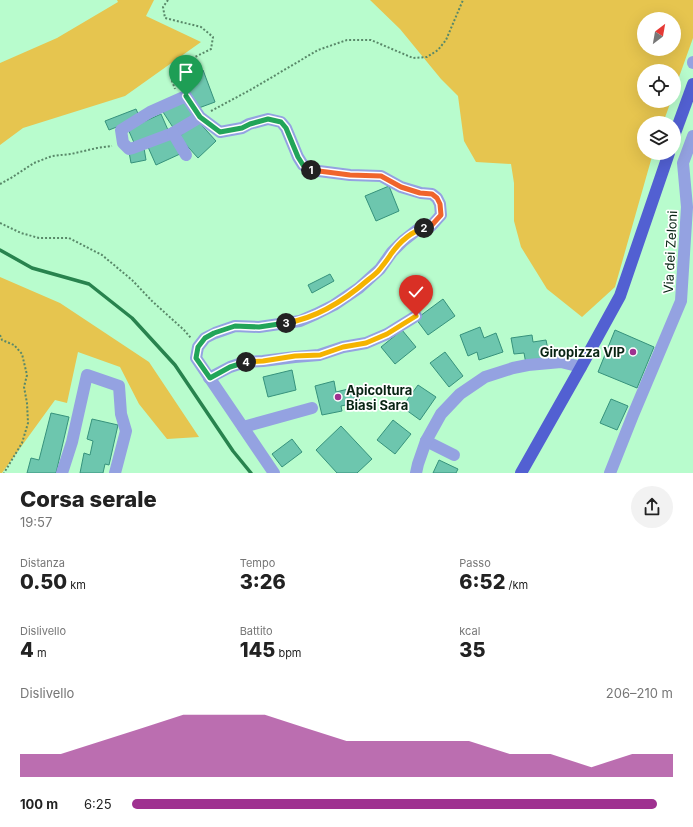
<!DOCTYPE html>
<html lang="it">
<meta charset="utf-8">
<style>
:root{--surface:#fff;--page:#f2f2f2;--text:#222;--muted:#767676;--accent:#9f3190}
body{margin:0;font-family:Inter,sans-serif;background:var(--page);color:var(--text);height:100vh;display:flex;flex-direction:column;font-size:15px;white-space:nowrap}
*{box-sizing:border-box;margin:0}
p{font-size:13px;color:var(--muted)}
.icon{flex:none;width:22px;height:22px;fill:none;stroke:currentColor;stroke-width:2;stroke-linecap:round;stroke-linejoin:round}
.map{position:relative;height:473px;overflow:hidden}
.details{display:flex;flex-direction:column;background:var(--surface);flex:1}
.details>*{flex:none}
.needle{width:26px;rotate:31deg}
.controls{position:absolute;left:637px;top:12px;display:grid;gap:8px}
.controls a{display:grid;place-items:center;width:44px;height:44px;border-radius:50%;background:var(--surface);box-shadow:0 4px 16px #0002;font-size:20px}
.pin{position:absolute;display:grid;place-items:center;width:34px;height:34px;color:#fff;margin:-41px -17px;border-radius:50% 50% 50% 0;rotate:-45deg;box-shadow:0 0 4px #0007}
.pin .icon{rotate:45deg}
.km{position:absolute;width:20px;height:20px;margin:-10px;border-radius:50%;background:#222;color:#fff;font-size:11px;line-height:20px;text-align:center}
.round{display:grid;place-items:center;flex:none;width:42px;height:42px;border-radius:21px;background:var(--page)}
.overview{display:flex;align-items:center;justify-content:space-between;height:68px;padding:0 20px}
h1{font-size:22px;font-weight:800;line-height:30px}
.stats{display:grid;grid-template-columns:repeat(3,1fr);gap:6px;height:68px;padding:4px 20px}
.stats div{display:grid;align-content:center}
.stats b{font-size:20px;font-weight:800}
.stats small{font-size:11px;font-weight:400}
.stats p{font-size:11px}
.chart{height:112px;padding:8px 20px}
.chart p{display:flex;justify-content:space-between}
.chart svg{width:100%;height:72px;margin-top:4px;fill:var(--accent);opacity:.7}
ul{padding:0 20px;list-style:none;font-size:13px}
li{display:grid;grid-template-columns:64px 48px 1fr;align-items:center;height:30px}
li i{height:10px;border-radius:5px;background:var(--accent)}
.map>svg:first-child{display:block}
.green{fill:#e6c54f;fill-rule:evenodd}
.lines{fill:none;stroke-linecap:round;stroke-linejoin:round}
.stream{stroke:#28834e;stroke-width:3.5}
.building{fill:#6dc6ae;stroke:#36927c}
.path{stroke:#598869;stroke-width:2;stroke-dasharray:2 2;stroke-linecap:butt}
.minor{stroke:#94a2e1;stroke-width:12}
.major{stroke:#5260d2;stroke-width:12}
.split-1-casing{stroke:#fff;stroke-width:8}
.split-2-casing{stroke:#fff;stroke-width:8}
.split-3-casing{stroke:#fff;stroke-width:8}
.split-4-casing{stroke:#fff;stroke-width:8}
.split-5-casing{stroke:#fff;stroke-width:8}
.split-1{stroke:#22a559;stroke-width:5}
.split-2{stroke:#f0652b;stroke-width:5}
.split-3{stroke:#f5b400;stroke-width:5}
.split-4{stroke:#22a559;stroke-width:5}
.split-5{stroke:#f5b400;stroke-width:5}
.poi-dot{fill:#9f3190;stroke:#fff;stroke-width:1.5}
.labels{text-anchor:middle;stroke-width:3.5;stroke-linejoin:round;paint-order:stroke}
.street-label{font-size:13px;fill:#082413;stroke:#fff}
.poi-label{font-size:13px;font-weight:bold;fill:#082413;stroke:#fff;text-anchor:end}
</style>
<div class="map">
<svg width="693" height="473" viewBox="0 0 693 473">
<rect width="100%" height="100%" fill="#b8fccd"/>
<g class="green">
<path d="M 117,0 L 154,0 L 146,16 L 201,42 L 125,96 L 23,128 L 0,145 L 0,63 L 57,38 L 118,2 Z"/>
<path d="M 370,0 L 693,0 L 693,38 L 674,91 L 674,71 L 644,71 L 644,101 L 671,101 L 663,123 L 644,123 L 644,153 L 653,153 L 615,287 L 582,317 L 547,289 L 521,247 L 514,221 L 514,183 L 511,164 L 476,162 L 464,141 L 458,96 L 441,79 L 400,29 ZM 644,19 L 674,19 L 674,49 L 644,49 Z"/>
<path d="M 0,277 L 60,303 L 149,362 L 199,437 L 167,439 L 139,404 L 120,367 L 78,352 L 67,403 L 55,400 L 2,473 L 0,473 Z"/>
</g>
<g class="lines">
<path class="stream" d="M 0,250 L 32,268 L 89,284 L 132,318 L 175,365 L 233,451 L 251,473"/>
</g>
<g class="building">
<path d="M 203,70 L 215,102 L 196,109 L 184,77 Z"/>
<path d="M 183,100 L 194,117 L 174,129 L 163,112 Z"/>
<path d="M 136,109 L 140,118 L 109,130 L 105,121 Z"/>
<path d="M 161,114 L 168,130 L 135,145 L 128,129 Z"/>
<path d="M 197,120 L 216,141 L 198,158 L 179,137 Z"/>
<path d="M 171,136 L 180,154 L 156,165 L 148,147 Z"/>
<path d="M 144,148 L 146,160 L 131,163 L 129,152 Z"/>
<path d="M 389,186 L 399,211 L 376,221 L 365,196 Z"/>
<path d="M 330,274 L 334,281 L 312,293 L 308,285 Z"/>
<path d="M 443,299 L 455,316 L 428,335 L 416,319 Z"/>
<path d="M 480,327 L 484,338 L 496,333 L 503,352 L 479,360 L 477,352 L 468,356 L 460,335 Z"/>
<path d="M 402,330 L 416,347 L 395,364 L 381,347 Z"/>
<path d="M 615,330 L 654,347 L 637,388 L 598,372 Z"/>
<path d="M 532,335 L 533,342 L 546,340 L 550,359 L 526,364 L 524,353 L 514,354 L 511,338 Z"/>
<path d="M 445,352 L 463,376 L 449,387 L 430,363 Z"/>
<path d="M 292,370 L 296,390 L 268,397 L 263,377 Z"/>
<path d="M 334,381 L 336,392 L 356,387 L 360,402 L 341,406 L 342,411 L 322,415 L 315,386 Z"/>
<path d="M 418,385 L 436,397 L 420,420 L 402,407 Z"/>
<path d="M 611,399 L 628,406 L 617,430 L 600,423 Z"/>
<path d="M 51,413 L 69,417 L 56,473 L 27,473 L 31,458 L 39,460 Z"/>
<path d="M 92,419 L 118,425 L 109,465 L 105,464 L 103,473 L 80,473 L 84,453 L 90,455 L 93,441 L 87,439 Z"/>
<path d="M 393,420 L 411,434 L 395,454 L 377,440 Z"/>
<path d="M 341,426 L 372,459 L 357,473 L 337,473 L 316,450 Z"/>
<path d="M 292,439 L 302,452 L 282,467 L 272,454 Z"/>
<path d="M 439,460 L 458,469 L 456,473 L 433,473 Z"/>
</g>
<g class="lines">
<g class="path">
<path d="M 168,0 L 163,7 L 165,18 L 201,27 L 213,37 L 211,49 L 193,58 L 178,70 L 172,81 L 175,89"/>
<path d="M 211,111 L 252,89 L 318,50 L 347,40 L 371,40 L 413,58 L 427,57 L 438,50 L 446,40 L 463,0"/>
<path d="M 0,184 L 11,178 L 34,163 L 52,156 L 71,154 L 97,148 L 112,146"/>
<path d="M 0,223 L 21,233 L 39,238 L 69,238 L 102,255 L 132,280 L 152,301 L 184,330 L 191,338"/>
<path d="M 0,335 L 2,340 L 14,345 L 22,354 L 27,375 L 24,387 L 27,403 L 28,423 L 22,443 L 4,473"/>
</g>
<g class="minor">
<path d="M 693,62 L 693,63"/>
<path d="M 200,117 L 173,133 L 133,148 L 129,149 L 123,143 L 121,130 L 150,112 L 186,96 L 200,117 L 220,132 L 242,128 L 249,124 L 268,119 L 281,122 L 286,128 L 298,157 L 303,165 L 311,170 L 350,175 L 381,176 L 401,187 L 421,193 L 432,194 L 437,198 L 440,204 L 441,215 L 431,226 L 417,230 L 403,241 L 392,252 L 380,269 L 359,288 L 334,305 L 316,314 L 300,321 L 259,327 L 235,326 L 215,333 L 205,338 L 198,347 L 196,358 L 274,473"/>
<path d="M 173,133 L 186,155"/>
<path d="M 209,378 L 230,367 L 245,362 L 263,361 L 295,357 L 319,355 L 343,347 L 366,343 L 387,334 L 416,316"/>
<path d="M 243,427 L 312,408"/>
<path d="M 426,441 L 454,455"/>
<path d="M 62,473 L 72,442 L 87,375 L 119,386 L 121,414 L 126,431 L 115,473"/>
<path d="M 416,473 L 418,464 L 426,441 L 441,414 L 460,394 L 485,377 L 513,368 L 528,365 L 561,362 L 581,367"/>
<path d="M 610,473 L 633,415 L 681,301 L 687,207 L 683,163 L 693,136"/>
</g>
<g class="major">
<path d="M 674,136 L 693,84"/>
<path d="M 521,473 L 581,367 L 620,296 L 669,153"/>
</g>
</g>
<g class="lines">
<defs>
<path id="split-1" d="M 186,96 L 200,117 L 220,132 L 242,128 L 250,124 L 268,119 L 281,122 L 286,128 L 298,157 L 303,165 L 311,170"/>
<path id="split-2" d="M 311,170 L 350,175 L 381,176 L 401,187 L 420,193 L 432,194 L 437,198 L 440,204 L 441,215 L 431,226 L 424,228"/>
<path id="split-3" d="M 286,323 C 318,318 345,300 369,279 C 373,276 377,273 380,269 C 384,264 388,259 391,254 C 399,243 411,232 424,228"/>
<path id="split-4" d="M 246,362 L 230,367 L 210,378 L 196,358 L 198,347 L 205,338 L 214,333 L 235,326 L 259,327 L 286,323"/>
<path id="split-5" d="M 246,362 L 263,361 L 295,356 L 320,355 L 343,347 L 366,343 L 387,334 L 416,316"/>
</defs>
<use href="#split-1" class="split-1-casing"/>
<use href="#split-2" class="split-2-casing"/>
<use href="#split-3" class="split-3-casing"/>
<use href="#split-4" class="split-4-casing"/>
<use href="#split-5" class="split-5-casing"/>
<use href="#split-1" class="split-1"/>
<use href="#split-2" class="split-2"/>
<use href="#split-3" class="split-3"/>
<use href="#split-4" class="split-4"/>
<use href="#split-5" class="split-5"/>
</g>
<g class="poi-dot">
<circle cx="633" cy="352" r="4"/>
<circle cx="338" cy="397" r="4"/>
</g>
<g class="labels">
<g class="street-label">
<text transform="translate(670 252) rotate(-87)" y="5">Via dei Zeloni</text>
</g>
<g class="poi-label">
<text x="625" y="357">Giropizza VIP</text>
<text x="346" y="395" text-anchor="start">Apicoltura<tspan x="346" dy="15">Biasi Sara</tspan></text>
</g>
</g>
</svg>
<div class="controls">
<a><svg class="needle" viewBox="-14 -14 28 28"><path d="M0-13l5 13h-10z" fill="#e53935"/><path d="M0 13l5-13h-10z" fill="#767676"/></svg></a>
<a><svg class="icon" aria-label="locate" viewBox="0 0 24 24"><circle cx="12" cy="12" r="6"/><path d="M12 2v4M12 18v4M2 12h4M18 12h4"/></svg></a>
<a><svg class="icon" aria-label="layers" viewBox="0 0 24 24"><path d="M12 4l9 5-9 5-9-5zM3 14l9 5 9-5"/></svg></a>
</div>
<div class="pin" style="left:186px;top:96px;background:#1e9e55"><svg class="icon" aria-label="arrive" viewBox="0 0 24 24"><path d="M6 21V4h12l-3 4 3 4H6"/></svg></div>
<div class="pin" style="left:416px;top:316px;background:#d93025"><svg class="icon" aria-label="check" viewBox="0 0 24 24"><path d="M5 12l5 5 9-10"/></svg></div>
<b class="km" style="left:311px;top:170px">1</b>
<b class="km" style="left:424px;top:228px">2</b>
<b class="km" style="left:286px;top:323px">3</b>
<b class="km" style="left:246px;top:362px">4</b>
</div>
<section class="details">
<div class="overview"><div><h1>Corsa serale</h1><p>19:57</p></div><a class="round"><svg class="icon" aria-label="share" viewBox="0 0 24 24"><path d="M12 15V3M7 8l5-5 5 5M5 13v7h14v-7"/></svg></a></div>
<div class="stats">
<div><p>Distanza</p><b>0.50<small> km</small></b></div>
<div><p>Tempo</p><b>3:26</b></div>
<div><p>Passo</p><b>6:52<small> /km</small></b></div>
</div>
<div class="stats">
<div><p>Dislivello</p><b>4<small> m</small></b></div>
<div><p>Battito</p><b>145<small> bpm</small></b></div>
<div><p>kcal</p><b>35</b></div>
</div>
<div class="chart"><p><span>Dislivello</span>206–210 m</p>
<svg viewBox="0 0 160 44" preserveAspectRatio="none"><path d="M0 44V30L10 30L20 22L30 14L40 6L50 6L60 6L70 14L80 22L90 22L100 22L110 22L120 30L130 30L140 38L150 30L160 30V44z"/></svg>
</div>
<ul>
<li><b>100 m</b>6:25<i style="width:97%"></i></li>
</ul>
</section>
